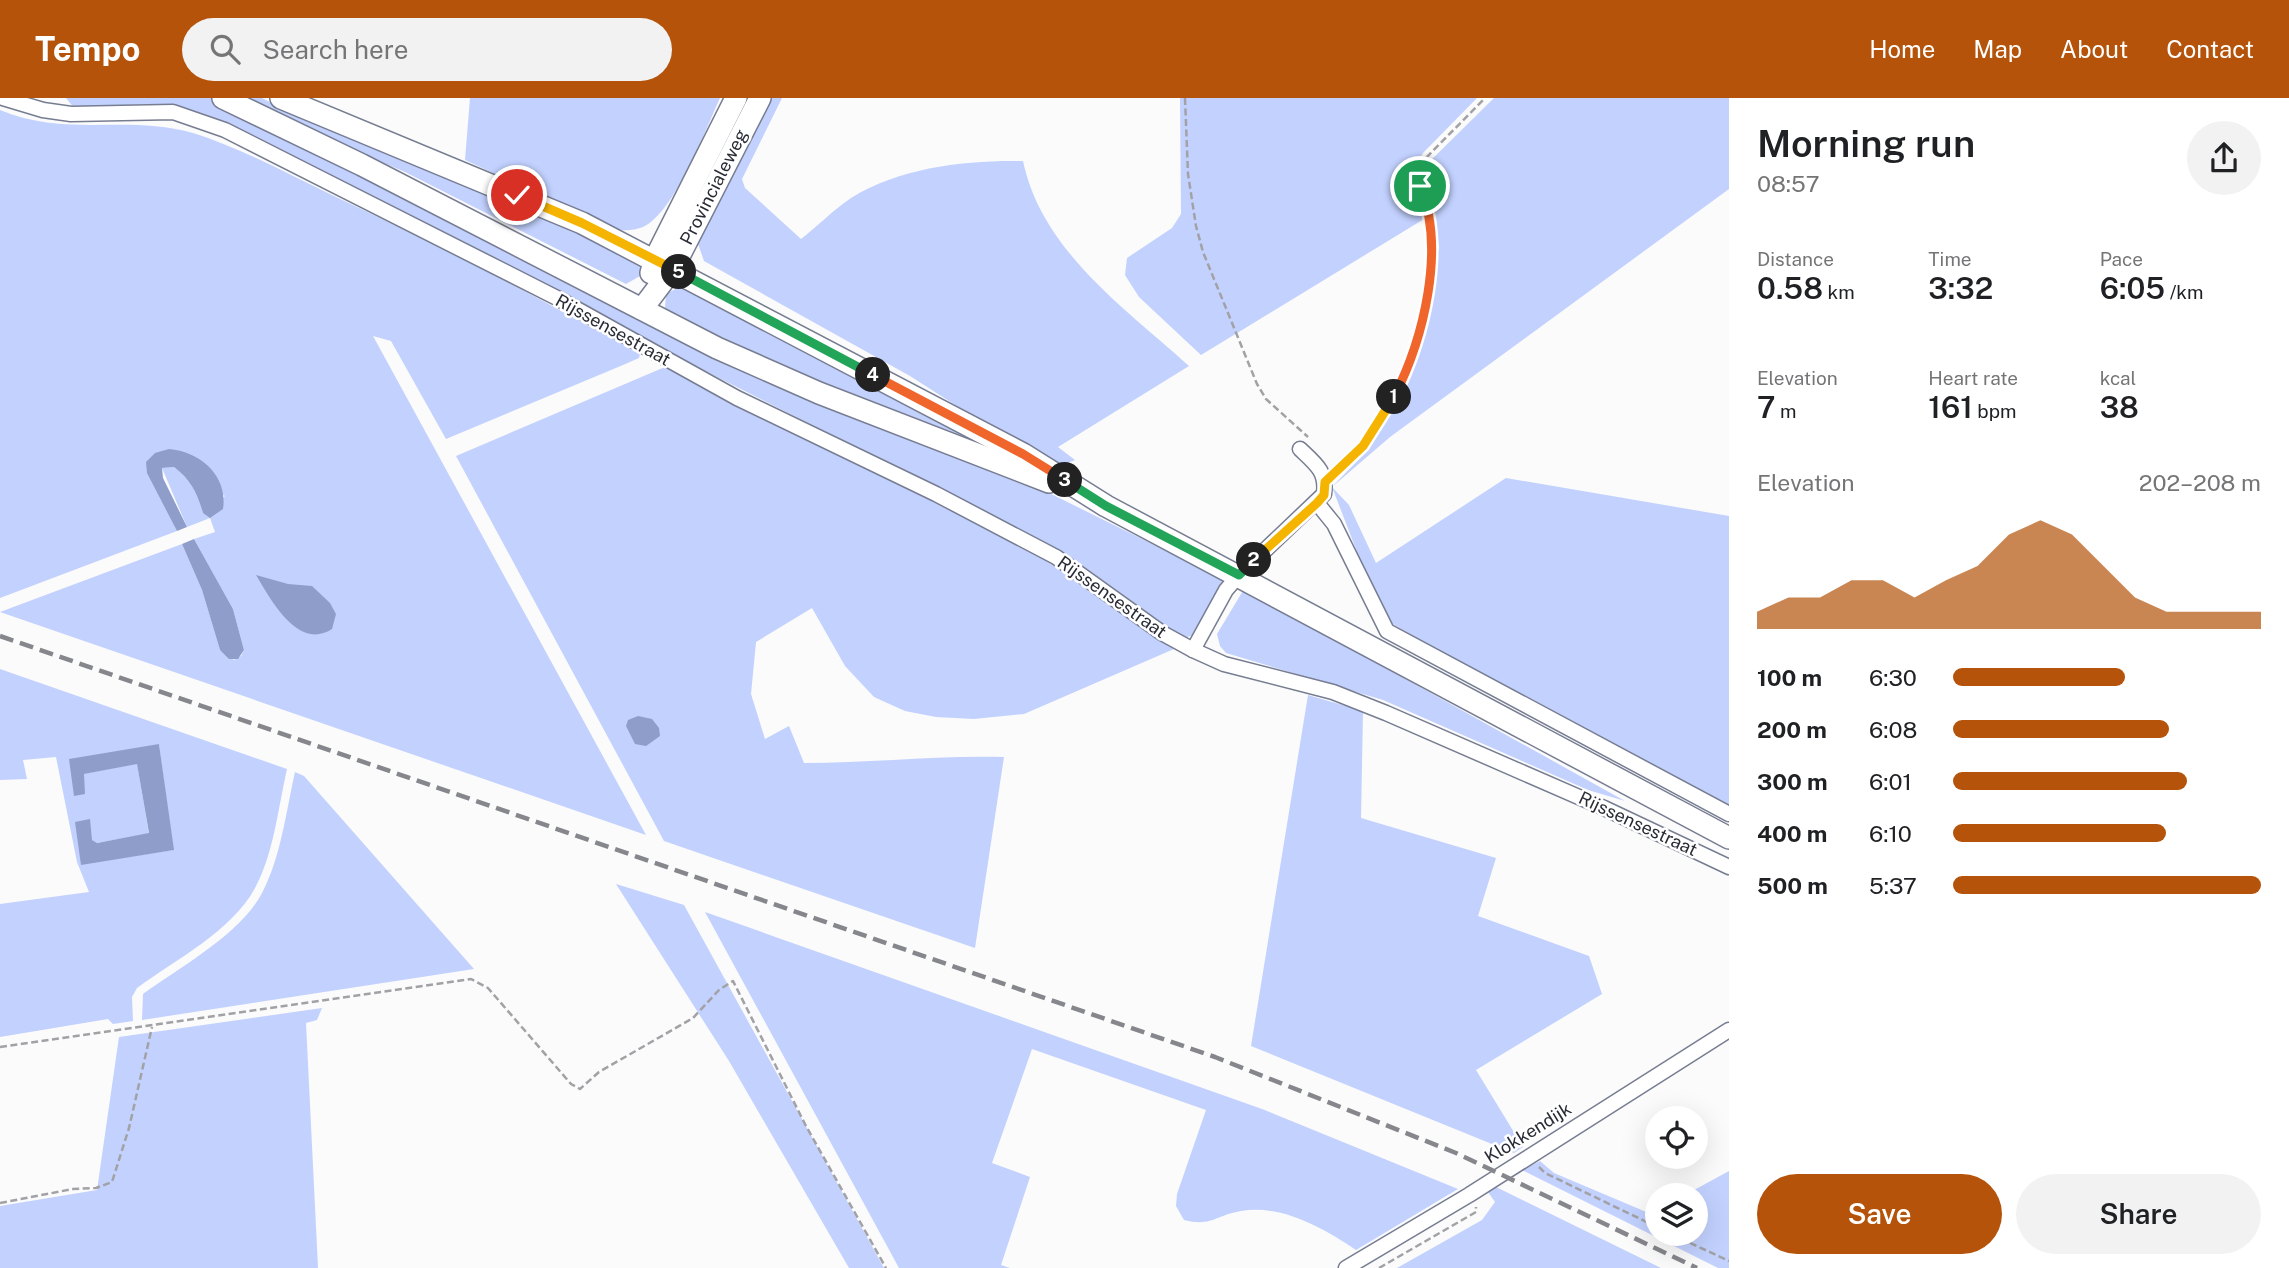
<!DOCTYPE html>
<meta charset="utf-8">
<style>
:root{--surface:#fff;--page:#f2f2f2;--text:#202124;--muted:#757577;--accent:#b45309}
body{margin:0;font-family:"Public Sans",sans-serif;background:var(--page);color:var(--text);height:100vh;display:flex;flex-direction:column;font-size:26px;white-space:nowrap}
*{box-sizing:border-box;margin:0}
p{font-size:23px;color:var(--muted)}
.icon{flex:none;width:38px;height:38px;fill:none;stroke:currentColor;stroke-width:2;stroke-linecap:round;stroke-linejoin:round}
.map{position:relative;flex:1;overflow:hidden}
.drawer{display:flex;flex-direction:column;background:var(--surface);width:560px}
.drawer>*{flex:none}
.buttons{position:absolute;left:1645px;top:1008px;display:grid;gap:14px}
.buttons a{display:grid;place-items:center;width:63px;height:63px;border-radius:50%;background:var(--surface);box-shadow:0 7px 28px #0002;font-size:35px}
.pin{position:absolute;display:grid;place-items:center;width:60px;height:60px;color:#fff;margin:-30px;border:4px solid #fff;border-radius:50%;box-shadow:0 2px 7px #0007}
.km{position:absolute;width:35px;height:35px;margin:-18px;border-radius:50%;background:#222;color:#fff;font-size:19px;line-height:35px;text-align:center}
.round{display:grid;place-items:center;flex:none;width:74px;height:74px;border-radius:37px;background:var(--page)}
.head{display:flex;align-items:center;justify-content:space-between;height:119px;padding:0 28px}
h1{font-size:38px;font-weight:600;line-height:52px}
.metrics{display:grid;grid-template-columns:repeat(3,1fr);gap:10px;height:119px;padding:7px 28px}
.metrics div{display:grid;align-content:center}
.metrics b{font-size:30px;font-weight:600}
.metrics small{font-size:19px;font-weight:400}
.metrics p{font-size:19px}
.chart{height:196px;padding:14px 28px}
.chart p{display:flex;justify-content:space-between}
.chart svg{width:100%;height:126px;margin-top:7px;fill:var(--accent);opacity:.7}
.button{display:flex;gap:14px;margin-top:auto;padding:14px 28px}
.button a{flex:1;height:80px;border-radius:42px;background:var(--accent);color:#fff;font-size:28px;font-weight:600;line-height:80px;text-align:center}
.button a+a{background:var(--page);color:var(--text)}
ul{padding:0 28px;list-style:none;font-size:23px}
li{display:grid;grid-template-columns:112px 84px 1fr;align-items:center;height:52px}
li i{height:18px;border-radius:9px;background:var(--accent)}
header{display:flex;align-items:center;gap:42px;box-sizing:border-box;height:98px;padding:0 35px;background:var(--accent);color:#fff}
header strong{font-size:33px}
nav{display:flex;gap:38px;margin-inline-start:auto;font-size:24px}
.search{width:490px;height:63px;background:var(--page);display:flex;align-items:center;gap:18px;box-sizing:border-box;padding:0 24px;border-radius:38px;color:var(--muted);font-size:26px}
main{display:flex;flex:1;min-height:0}
.map>svg:first-child{display:block}
.green{fill:#c2d1fe;fill-rule:evenodd}
.water{fill:#8f9dcb}
.lines{fill:none;stroke-linecap:round;stroke-linejoin:round}
.street-casing{stroke:#777d91;stroke-width:17}
.primary-casing{stroke:#777d91;stroke-width:24}
.path{stroke:#a2a2a6;stroke-width:2.5;stroke-dasharray:7 3.5;stroke-linecap:butt}
.street{stroke:#fff;stroke-width:14}
.primary{stroke:#fff;stroke-width:21}
.rail{stroke:#86878c;stroke-width:4.5;stroke-dasharray:14 7;stroke-linecap:butt}
.split-1-casing{stroke:#fff;stroke-width:14}
.split-2-casing{stroke:#fff;stroke-width:14}
.split-3-casing{stroke:#fff;stroke-width:14}
.split-4-casing{stroke:#fff;stroke-width:14}
.split-5-casing{stroke:#fff;stroke-width:14}
.split-6-casing{stroke:#fff;stroke-width:14}
.split-1{stroke:#f0652b;stroke-width:9}
.split-2{stroke:#f5b400;stroke-width:9}
.split-3{stroke:#22a559;stroke-width:9}
.split-4{stroke:#f0652b;stroke-width:9}
.split-5{stroke:#22a559;stroke-width:9}
.split-6{stroke:#f5b400;stroke-width:9}
.labels{text-anchor:middle;stroke-width:5;stroke-linejoin:round;paint-order:stroke}
.street-label{font-size:18px;fill:#2a2c35;stroke:#fff}
</style>
<header>
<strong>Tempo</strong>
<div class="search"><svg class="icon" aria-label="search" viewBox="0 0 24 24"><circle cx="10" cy="10" r="6"/><path d="M15 15l6 6"/></svg>Search here</div>
<nav><a>Home</a><a>Map</a><a>About</a><a>Contact</a></nav>
</header>
<main>
<div class="map">
<svg width="1729" height="1170" viewBox="0 0 1729 1170">
<rect width="100%" height="100%" fill="#fbfbfb"/>
<g class="green">
<path d="M 66,0 L 212,0 L 583,192 L 1023,382 L 1223,481 L 1195,537 L 1183,540 L 956,400 L 191,13 L 154,6 L 74,10 Z"/>
<path d="M 231,0 L 262,0 L 288,14 L 461,79 L 641,164 L 640,178 L 626,186 L 405,74 Z"/>
<path d="M 470,0 L 720,0 C 705,33 679,101 652,123 C 642,132 630,133 617,132 L 465,62 Z"/>
<path d="M 771,0 L 782,0 L 742,81 L 745,90 L 801,141 C 818,128 833,112 851,100 C 901,69 966,62 1023,63 C 1042,153 1125,210 1189,268 L 1058,349 L 1075,362 L 1060,368 L 1016,346 L 910,278 L 704,163 L 698,146 L 701,134 Z"/>
<path d="M 1180,0 L 1477,0 L 1423,55 L 1416,66 L 1424,121 L 1201,257 L 1139,199 L 1125,177 L 1127,160 L 1172,130 L 1181,116 Z"/>
<path d="M 1494,0 L 1729,0 L 1729,91 L 1390,339 L 1332,389 L 1349,407 L 1376,465 L 1506,380 L 1729,418 L 1729,710 L 1544,615 L 1391,525 L 1359,459 L 1332,389 L 1357,363 L 1393,308 L 1424,224 L 1439,149 L 1433,105 L 1421,78 L 1422,71 Z"/>
<path d="M 0,12 C 67,40 127,16 193,35 C 241,50 288,76 334,98 C 438,147 540,200 640,256 L 639,260 L 623,267 L 446,341 L 391,243 L 373,238 L 646,737 L 0,514 L 182,446 L 202,492 L 220,552 L 234,562 L 241,558 L 244,552 L 233,511 L 194,441 L 215,434 L 210,420 L 187,429 L 162,370 L 174,369 C 191,382 197,395 203,415 L 225,398 L 155,355 L 164,405 L 177,433 L 0,500 Z"/>
<path d="M 683,187 L 1014,361 L 763,264 L 669,216 L 665,210 L 666,196 Z"/>
<path d="M 665,269 L 1032,453 L 1174,551 L 1024,616 L 974,621 L 936,619 L 905,613 L 874,599 L 845,568 L 812,510 L 756,544 L 751,596 L 765,641 L 789,628 L 804,665 C 871,665 937,657 1004,659 L 975,850 L 664,743 L 456,358 Z"/>
<path d="M 1244,491 L 1625,703 L 1588,692 L 1383,602 L 1226,555 L 1220,548 L 1217,536 Z"/>
<path d="M 0,571 L 287,671 C 278,710 274,755 255,790 C 232,833 175,862 137,890 L 132,899 L 133,923 L 113,926 L 108,921 L 0,939 L 0,806 L 89,794 L 77,764 L 56,659 L 23,662 L 27,681 L 0,682 ZM 159,646 L 173,752 L 81,766 L 92,742 L 96,745 L 149,736 L 137,665 L 83,676 Z"/>
<path d="M 1308,597 L 1363,613 L 1361,720 L 1496,760 L 1478,818 L 1589,858 L 1602,896 L 1476,972 L 1523,1049 L 1514,1055 L 1251,948 Z"/>
<path d="M 295,674 L 304,678 L 474,871 L 142,922 L 143,896 C 180,869 241,836 262,795 C 281,759 286,714 295,674 Z"/>
<path d="M 616,786 L 684,807 L 884,1170 L 849,1170 L 729,963 Z"/>
<path d="M 705,814 L 1262,1011 L 1458,1091 L 1356,1152 C 1323,1130 1281,1106 1241,1113 C 1216,1117 1212,1129 1184,1122 L 1176,1108 L 1177,1096 L 1206,1012 L 1032,951 L 992,1065 L 1030,1079 L 1001,1167 L 1010,1170 L 899,1170 Z"/>
<path d="M 322,910 L 317,922 L 306,925 L 318,1170 L 0,1170 L 0,1108 L 97,1092 L 119,939 Z"/>
<path d="M 1540,1063 L 1554,1075 L 1651,1116 L 1657,1112 L 1657,1136 L 1696,1136 L 1696,1097 L 1685,1097 L 1729,1073 L 1729,1170 L 1718,1170 L 1522,1072 Z"/>
<path d="M 1496,1089 L 1661,1170 L 1397,1170 L 1482,1122 L 1495,1104 L 1488,1094 Z"/>
</g>
<g class="water">
<path d="M 169,351 C 201,354 228,378 223,411 L 210,420 L 203,415 C 197,395 191,382 174,369 L 162,370 L 163,380 L 187,429 L 177,433 L 147,375 L 146,364 L 155,355 Z"/>
<path d="M 194,441 L 233,511 L 244,552 L 238,561 L 229,561 L 220,552 L 202,492 L 182,446 Z"/>
<path d="M 256,477 L 288,486 L 312,488 L 330,505 L 336,516 L 332,531 C 298,553 271,502 256,477 Z"/>
<path d="M 638,618 L 652,621 L 659,630 L 660,638 L 646,648 L 635,646 L 626,628 L 628,622 Z"/>
<path d="M 159,646 L 174,752 L 81,767 L 75,724 L 90,721 L 92,742 L 97,745 L 149,735 L 137,666 L 84,676 L 85,696 L 74,698 L 69,661 Z"/>
</g>
<g class="lines">
<defs>
<g id="street">
<path d="M 3,0 L 43,12 L 71,16 L 173,14 L 225,32 L 557,200 L 737,300 L 936,396 L 1056,459 L 1162,535 L 1193,552 L 1224,566 L 1333,594 L 1386,615 L 1604,710 L 1729,769"/>
<path d="M 1317,405 L 1334,426 L 1387,533 L 1729,716"/>
<path d="M 1193,552 L 1226,492 L 1239,477 L 1324,396 C 1327,374 1316,366 1300,351"/>
<path d="M 1346,1170 L 1469,1097 L 1729,932"/>
</g>
<g id="primary">
<path d="M 223,0 L 362,67 L 717,250 L 819,295 L 1049,384"/>
<path d="M 281,0 L 582,125 L 1023,356 L 1106,408 L 1729,740"/>
<path d="M 651,175 L 655,161 L 736,0"/>
<path d="M 642,211 L 673,170 L 760,0"/>
</g>
</defs>
<use href="#street" class="street-casing"/>
<use href="#primary" class="primary-casing"/>
<g class="path">
<path d="M 1185,0 L 1188,76 L 1196,128 L 1203,154 L 1257,286 L 1266,301 L 1308,339"/>
<path d="M 1336,376 C 1394,327 1435,214 1433,139 C 1432,114 1414,90 1420,66 L 1485,0"/>
<path d="M 0,949 L 471,881 L 488,890 L 571,986 L 580,991 L 599,974 L 693,920 L 719,892 L 733,883 L 806,1028 L 886,1170"/>
<path d="M 1539,1069 L 1545,1075 L 1657,1129"/>
<path d="M 0,1105 L 73,1091 L 96,1090 L 112,1084 L 129,1030 L 152,929"/>
<path d="M 1671,1136 L 1729,1163"/>
<path d="M 1379,1170 L 1476,1114 L 1476,1109"/>
</g>
<use href="#street" class="street"/>
<use href="#primary" class="primary"/>
<path class="rail" d="M 0,538 L 1215,959 L 1456,1055 L 1697,1170"/>
</g>
<g class="lines">
<defs>
<path id="split-1" d="M 1394,299 C 1424,240 1446,150 1420,88"/>
<path id="split-2" d="M 1254,462 L 1317,405 L 1324,397 L 1325,384 L 1363,348 L 1394,299"/>
<path id="split-3" d="M 1065,382 L 1106,408 L 1239,477 L 1254,462"/>
<path id="split-4" d="M 873,277 L 1023,356 L 1065,382"/>
<path id="split-5" d="M 679,174 L 873,277"/>
<path id="split-6" d="M 517,97 L 582,125 L 679,174"/>
</defs>
<use href="#split-1" class="split-1-casing"/>
<use href="#split-2" class="split-2-casing"/>
<use href="#split-3" class="split-3-casing"/>
<use href="#split-4" class="split-4-casing"/>
<use href="#split-5" class="split-5-casing"/>
<use href="#split-6" class="split-6-casing"/>
<use href="#split-1" class="split-1"/>
<use href="#split-2" class="split-2"/>
<use href="#split-3" class="split-3"/>
<use href="#split-4" class="split-4"/>
<use href="#split-5" class="split-5"/>
<use href="#split-6" class="split-6"/>
</g>
<g class="labels">
<g class="street-label">
<text transform="translate(714 89) rotate(-63)" y="6">Provincialeweg</text>
<text transform="translate(613 232) rotate(29)" y="6">Rijssensestraat</text>
<text transform="translate(1112 499) rotate(35)" y="6">Rijssensestraat</text>
<text transform="translate(1638 726) rotate(25)" y="6">Rijssensestraat</text>
<text transform="translate(1528 1035) rotate(-32)" y="6">Klokkendijk</text>
</g>
</g>
</svg>
<div class="buttons">
<a><svg class="icon" aria-label="locate" viewBox="0 0 24 24"><circle cx="12" cy="12" r="6"/><path d="M12 2v4M12 18v4M2 12h4M18 12h4"/></svg></a>
<a><svg class="icon" aria-label="layers" viewBox="0 0 24 24"><path d="M12 4l9 5-9 5-9-5zM3 14l9 5 9-5"/></svg></a>
</div>
<div class="pin" style="left:1420px;top:88px;background:#1e9e55"><svg class="icon" aria-label="arrive" viewBox="0 0 24 24"><path d="M6 21V4h12l-3 4 3 4H6"/></svg></div>
<div class="pin" style="left:517px;top:97px;background:#d93025"><svg class="icon" aria-label="check" viewBox="0 0 24 24"><path d="M5 12l5 5 9-10"/></svg></div>
<b class="km" style="left:1394px;top:299px">1</b>
<b class="km" style="left:1254px;top:462px">2</b>
<b class="km" style="left:1065px;top:382px">3</b>
<b class="km" style="left:873px;top:277px">4</b>
<b class="km" style="left:679px;top:174px">5</b>
</div>
<section class="drawer">
<div class="head"><div><h1>Morning run</h1><p>08:57</p></div><a class="round"><svg class="icon" aria-label="share" viewBox="0 0 24 24"><path d="M12 15V3M7 8l5-5 5 5M5 13v7h14v-7"/></svg></a></div>
<div class="metrics">
<div><p>Distance</p><b>0.58<small> km</small></b></div>
<div><p>Time</p><b>3:32</b></div>
<div><p>Pace</p><b>6:05<small> /km</small></b></div>
</div>
<div class="metrics">
<div><p>Elevation</p><b>7<small> m</small></b></div>
<div><p>Heart rate</p><b>161<small> bpm</small></b></div>
<div><p>kcal</p><b>38</b></div>
</div>
<div class="chart"><p><span>Elevation</span>202–208 m</p>
<svg viewBox="0 0 160 44" preserveAspectRatio="none"><path d="M0 44V38L10 33L20 33L30 27L40 27L50 33L60 27L70 22L80 11L90 6L100 11L110 22L120 33L130 38L140 38L150 38L160 38V44z"/></svg>
</div>
<ul>
<li><b>100 m</b>6:30<i style="width:56%"></i></li>
<li><b>200 m</b>6:08<i style="width:70%"></i></li>
<li><b>300 m</b>6:01<i style="width:76%"></i></li>
<li><b>400 m</b>6:10<i style="width:69%"></i></li>
<li><b>500 m</b>5:37<i style="width:100%"></i></li>
</ul>
<div class="button"><a>Save</a><a>Share</a></div>
</section>
</main>
